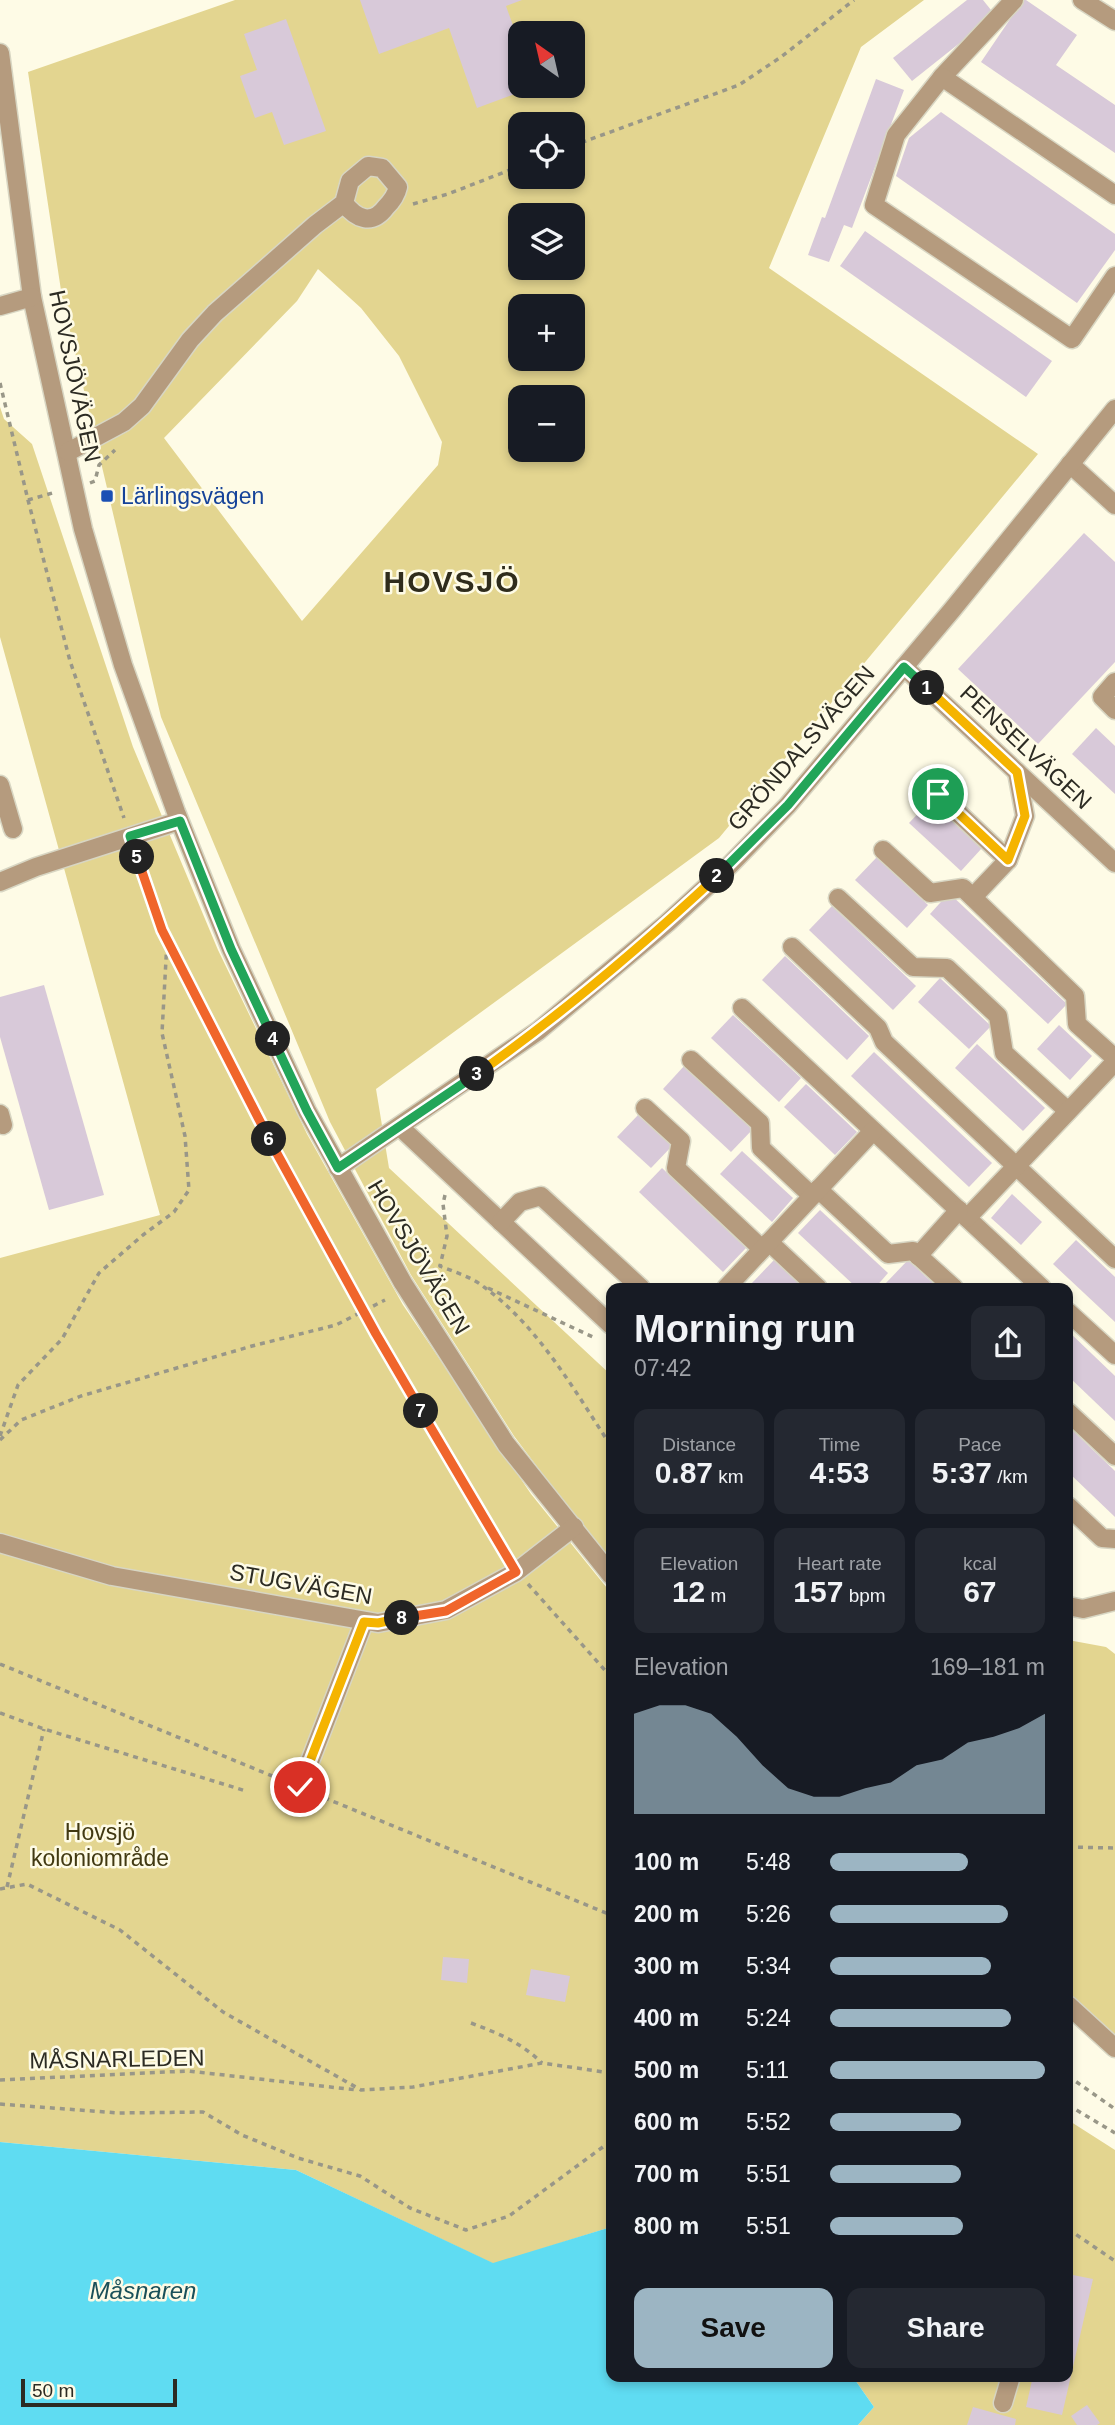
<!DOCTYPE html>
<meta charset="utf-8">
<style>
:root{--surface:#171b24;--page:#242831;--text:#f1f3f6;--muted:#9ea1a6;--accent:#9cb5c3}
body{margin:0;font-family:Helvetica,sans-serif;background:var(--page);color:var(--text);height:100vh;display:flex;flex-direction:column;font-size:26px;white-space:nowrap}
*{box-sizing:border-box;margin:0}
p{font-size:23px;color:var(--muted)}
.icon{flex:none;width:38px;height:38px;fill:none;stroke:currentColor;stroke-width:2;stroke-linecap:round;stroke-linejoin:round}
.map{position:relative;flex:1;overflow:hidden}
.details{position:absolute;left:606px;top:1283px;width:467px;height:1099px;display:flex;flex-direction:column;background:var(--surface);border-radius:14px;box-shadow:0 4px 10px #0003}
.details>*{flex:none}
.needle{width:46px;rotate:326deg}
.fabs{position:absolute;left:508px;top:21px;display:grid;gap:14px}
.fabs a{display:grid;place-items:center;width:77px;height:77px;border-radius:14px;background:var(--surface);box-shadow:0 4px 10px #0003;font-size:35px}
.scale{position:absolute;left:21px;bottom:18px;width:156px;box-sizing:border-box;padding-left:7px;border:4px solid #2c2b23;border-top:0;font-size:19px;line-height:24px;white-space:nowrap;color:#2c2b23;-webkit-text-stroke:5px #fefbe6;paint-order:stroke}
.pin{position:absolute;display:grid;place-items:center;width:60px;height:60px;color:#fff;margin:-30px;border:4px solid #fff;border-radius:50%;box-shadow:0 2px 7px #0007}
.km{position:absolute;width:35px;height:35px;margin:-18px;border-radius:50%;background:#222;color:#fff;font-size:19px;line-height:35px;text-align:center}
.round{display:grid;place-items:center;flex:none;width:74px;height:74px;border-radius:14px;background:var(--page)}
.head{display:flex;align-items:center;justify-content:space-between;height:119px;padding:0 28px}
h1{font-size:38px;font-weight:700;line-height:52px}
.metrics{display:grid;grid-template-columns:repeat(3,1fr);gap:10px;height:119px;padding:7px 28px}
.metrics div{display:grid;align-content:center;border-radius:14px;background:var(--page);text-align:center}
.metrics b{font-size:30px;font-weight:700}
.metrics small{font-size:19px;font-weight:400}
.metrics p{font-size:19px}
.chart{height:196px;padding:14px 28px}
.chart p{display:flex;justify-content:space-between}
.chart svg{width:100%;height:126px;margin-top:7px;fill:var(--accent);opacity:.7}
.cta{display:flex;gap:14px;margin-top:auto;padding:14px 28px}
.cta a{flex:1;height:80px;border-radius:14px;background:var(--accent);color:#111;font-size:28px;font-weight:700;line-height:80px;text-align:center}
.cta a+a{background:var(--page);color:var(--text)}
ul{padding:0 28px;list-style:none;font-size:23px}
li{display:grid;grid-template-columns:112px 84px 1fr;align-items:center;height:52px}
li i{height:18px;border-radius:9px;background:var(--accent)}
.map>svg:first-child{display:block}
.green{fill:#e3d590;fill-rule:evenodd}
.water{fill:#5fdcf2}
.building{fill:#d8c9d9}
.lines{fill:none;stroke-linecap:round;stroke-linejoin:round}
.minor-casing{stroke:#d8d6c3;stroke-width:21}
.path{stroke:#999788;stroke-width:3.5;stroke-dasharray:5 5;stroke-linecap:butt}
.minor{stroke:#b59b7e;stroke-width:18}
.split-1-casing{stroke:#fff;stroke-width:14}
.split-2-casing{stroke:#fff;stroke-width:14}
.split-3-casing{stroke:#fff;stroke-width:14}
.split-4-casing{stroke:#fff;stroke-width:14}
.split-5-casing{stroke:#fff;stroke-width:14}
.split-6-casing{stroke:#fff;stroke-width:14}
.split-7-casing{stroke:#fff;stroke-width:14}
.split-8-casing{stroke:#fff;stroke-width:14}
.split-9-casing{stroke:#fff;stroke-width:14}
.split-1{stroke:#f5b400;stroke-width:9}
.split-2{stroke:#22a559;stroke-width:9}
.split-3{stroke:#f5b400;stroke-width:9}
.split-4{stroke:#22a559;stroke-width:9}
.split-5{stroke:#22a559;stroke-width:9}
.split-6{stroke:#f0652b;stroke-width:9}
.split-7{stroke:#f0652b;stroke-width:9}
.split-8{stroke:#f0652b;stroke-width:9}
.split-9{stroke:#f5b400;stroke-width:9}
.transit-dot{fill:#1a4fb4;stroke:#fefbe6;stroke-width:2.5}
.labels{text-anchor:middle;stroke-width:5;stroke-linejoin:round;paint-order:stroke}
.street-label{font-size:23px;fill:#2c2b23;stroke:#fefbe6}
.transit-label{font-size:23px;fill:#164399;stroke:#fefbe6;text-anchor:start}
.park-label{font-size:23px;fill:#413912;stroke:#fefbe6}
.water-label{font-size:24px;font-style:italic;fill:#1a5059;stroke:#fefbe6}
.district-label{font-size:30px;font-weight:bold;letter-spacing:2px;fill:#2f2c1c;stroke:#fefbe6}
</style>
<div class="map">
<svg width="1115" height="2425" viewBox="0 0 1115 2425">
<rect width="100%" height="100%" fill="#fefbe6"/>
<g class="green">
<path d="M 235,0 L 924,0 L 861,47 L 769,268 L 1038,454 L 719,838 L 376,1089 L 389,1168 L 611,1375 L 611,1565 L 514,1436 L 411,1275 L 330,1122 L 161,717 L 62,297 L 28,72 ZM 520,33 L 572,33 L 572,86 L 520,86 ZM 520,124 L 572,124 L 572,177 L 520,177 ZM 520,215 L 572,215 L 572,268 L 520,268 ZM 318,269 L 361,308 L 399,356 L 442,442 L 438,465 L 302,621 L 164,438 L 297,301 ZM 520,306 L 572,306 L 572,359 L 520,359 ZM 520,397 L 572,397 L 572,450 L 520,450 Z"/>
<path d="M 0,407 L 4,419 L 32,444 L 133,747 L 218,950 L 307,1134 L 403,1305 L 531,1494 L 611,1593 L 611,2227 L 494,2264 L 296,2170 L 0,2142 L 0,1258 L 160,1215 L 0,637 Z"/>
<path d="M 1068,1640 L 1106,1647 L 1115,1654 L 1115,2041 L 1068,1997 Z"/>
<path d="M 1068,2120 L 1115,2150 L 1115,2425 L 858,2425 L 874,2407 L 853,2377 L 1068,2376 Z"/>
</g>
<path class="water" d="M 0,2142 L 296,2170 L 493,2263 L 611,2227 L 611,2376 L 853,2377 L 874,2407 L 858,2425 L 0,2425 Z"/>
<g class="building">
<path d="M 360,0 L 522,0 L 506,6 L 520,45 L 520,86 L 536,86 L 477,108 L 449,28 L 379,54 Z"/>
<path d="M 967,0 L 983,0 L 995,15 L 912,81 L 893,58 Z"/>
<path d="M 1023,0 L 1026,0 L 1077,35 L 1056,65 L 1115,105 L 1115,153 L 981,62 Z"/>
<path d="M 286,19 L 326,131 L 284,145 L 272,112 L 255,118 L 240,76 L 257,70 L 244,34 Z"/>
<path d="M 876,79 L 904,90 L 852,228 L 844,225 L 829,262 L 808,255 L 822,217 L 825,218 Z"/>
<path d="M 941,112 L 1115,234 L 1115,250 L 1077,303 L 896,176 L 909,138 Z"/>
<path d="M 865,231 L 1052,361 L 1026,397 L 840,266 Z"/>
<path d="M 1084,533 L 1115,562 L 1115,662 L 1038,744 L 958,669 Z"/>
<path d="M 1096,728 L 1115,746 L 1115,794 L 1072,754 Z"/>
<path d="M 931,800 L 982,848 L 961,871 L 909,823 Z"/>
<path d="M 877,857 L 928,905 L 907,928 L 855,880 Z"/>
<path d="M 949,893 L 1067,1004 L 1048,1024 L 930,914 Z"/>
<path d="M 832,906 L 916,986 L 893,1010 L 809,930 Z"/>
<path d="M 785,956 L 869,1036 L 847,1060 L 762,980 Z"/>
<path d="M 940,978 L 991,1026 L 969,1049 L 918,1002 Z"/>
<path d="M 44,985 L 104,1195 L 49,1210 L 0,1037 L 0,997 Z"/>
<path d="M 733,1015 L 801,1078 L 779,1102 L 711,1038 Z"/>
<path d="M 1059,1025 L 1092,1056 L 1070,1080 L 1037,1049 Z"/>
<path d="M 977,1044 L 1045,1108 L 1023,1131 L 955,1068 Z"/>
<path d="M 874,1052 L 992,1163 L 969,1187 L 851,1076 Z"/>
<path d="M 685,1065 L 753,1129 L 731,1152 L 663,1089 Z"/>
<path d="M 806,1084 L 857,1132 L 835,1155 L 784,1107 Z"/>
<path d="M 639,1114 L 673,1145 L 651,1168 L 617,1137 Z"/>
<path d="M 742,1151 L 793,1198 L 772,1222 L 720,1174 Z"/>
<path d="M 662,1168 L 746,1248 L 723,1272 L 639,1192 Z"/>
<path d="M 1012,1194 L 1042,1222 L 1021,1245 L 991,1218 Z"/>
<path d="M 820,1210 L 888,1273 L 875,1288 L 857,1288 L 798,1233 Z"/>
<path d="M 1076,1240 L 1115,1277 L 1115,1322 L 1053,1264 Z"/>
<path d="M 774,1260 L 804,1288 L 756,1288 L 751,1284 Z"/>
<path d="M 908,1260 L 938,1288 L 889,1288 L 885,1284 Z"/>
<path d="M 1068,1331 L 1115,1376 L 1115,1421 L 1068,1376 Z"/>
<path d="M 1068,1426 L 1115,1471 L 1115,1517 L 1068,1472 Z"/>
<path d="M 443,1957 L 469,1959 L 467,1983 L 441,1980 Z"/>
<path d="M 531,1969 L 570,1976 L 565,2002 L 526,1995 Z"/>
<path d="M 1068,2274 L 1093,2279 L 1062,2415 L 1026,2407 L 1033,2376 L 1068,2376 Z"/>
<path d="M 1087,2405 L 1100,2423 L 1097,2425 L 1077,2425 L 1071,2416 Z"/>
<path d="M 973,2407 L 1016,2419 L 1015,2425 L 967,2425 Z"/>
</g>
<g class="lines">
<defs>
<g id="minor">
<path d="M 1082,0 L 1115,21"/>
<path d="M 0,53 L 32,297 L 83,529 L 123,665 L 176,812 L 231,949 L 307,1111 L 403,1283 L 506,1444 L 611,1575"/>
<path d="M 942,77 L 1014,0"/>
<path d="M 1115,195 L 942,77 L 896,135 L 874,205 L 1072,339 L 1115,276"/>
<path d="M 0,306 L 32,297"/>
<path d="M 68,452 L 124,422 L 142,406 L 190,340 L 215,313 L 315,225 L 344,203 C 356,219 372,226 386,207 C 392,201 396,196 398,187 L 382,168 L 368,166 L 350,181 L 344,203"/>
<path d="M 1070,464 L 1115,505"/>
<path d="M 904,667 L 1115,863"/>
<path d="M 1115,682 L 1102,697 L 1115,710"/>
<path d="M 0,785 L 13,829"/>
<path d="M 938,794 L 1008,860"/>
<path d="M 883,850 L 930,893 L 963,888 L 1075,996 L 1077,1024 L 1115,1058"/>
<path d="M 0,882 L 36,867 L 179,821"/>
<path d="M 973,897 L 1008,860 L 1025,816 L 1017,772"/>
<path d="M 838,898 L 913,967 L 947,968 L 998,1016 L 1004,1053 L 1068,1111"/>
<path d="M 792,947 L 878,1028 L 884,1042 L 1115,1259"/>
<path d="M 742,1008 L 1042,1288"/>
<path d="M 691,1060 L 760,1123 L 761,1148 L 812,1196"/>
<path d="M 645,1108 L 681,1141 L 676,1168 L 762,1249"/>
<path d="M 0,1114 L 3,1125"/>
<path d="M 400,1127 L 611,1325"/>
<path d="M 338,1168 L 538,1031 L 667,923 L 727,868 L 788,805 L 952,610 L 1115,409"/>
<path d="M 818,1189 L 888,1254 L 913,1251 L 954,1288"/>
<path d="M 967,1218 L 1115,1062"/>
<path d="M 501,1222 L 520,1202 L 541,1196 L 641,1288"/>
<path d="M 769,1242 L 818,1288"/>
<path d="M 918,1256 L 959,1210"/>
<path d="M 726,1288 L 873,1131"/>
<path d="M 1068,1312 L 1115,1355"/>
<path d="M 1068,1412 L 1115,1456"/>
<path d="M 1068,1506 L 1102,1538 L 1115,1539"/>
<path d="M 0,1543 L 112,1576 L 378,1623 L 446,1610 L 516,1572 L 574,1527"/>
<path d="M 1068,1606 L 1083,1609 L 1115,1601"/>
<path d="M 300,1787 L 364,1622"/>
<path d="M 1068,2005 L 1115,2048"/>
<path d="M 1003,2403 L 1011,2376"/>
</g>
</defs>
<use href="#minor" class="minor-casing"/>
<g class="path">
<path d="M 572,146 L 739,85 L 781,57 L 854,0"/>
<path d="M 413,204 L 448,194 L 520,166"/>
<path d="M 0,383 L 28,500 L 70,661 L 124,818"/>
<path d="M 90,483 L 95,481 L 99,465 L 115,450"/>
<path d="M 28,500 L 56,492"/>
<path d="M 136,855 L 162,930 L 260,1123 L 376,1334 L 507,1556"/>
<path d="M 445,1195 L 443,1204 L 447,1236 L 440,1266 C 454,1272 472,1277 484,1287 C 539,1327 574,1390 611,1446"/>
<path d="M 422,1277 L 440,1266"/>
<path d="M 488,1288 L 595,1338"/>
<path d="M 0,1436 L 18,1385 L 62,1339 L 99,1273 L 143,1235 L 174,1212 L 189,1190 L 185,1136 L 162,1033 L 167,941"/>
<path d="M 0,1440 L 21,1420 L 81,1396 L 252,1346 L 336,1325 L 385,1300"/>
<path d="M 528,1584 L 611,1677"/>
<path d="M 0,1664 L 282,1780"/>
<path d="M 0,1713 L 44,1729 L 246,1791"/>
<path d="M 315,1794 L 611,1915"/>
<path d="M 1068,1847 L 1115,1848"/>
<path d="M 7,1887 L 44,1729"/>
<path d="M 0,1889 L 27,1884 L 120,1930 L 223,2012 L 361,2090 L 413,2087 L 542,2063 L 611,2073"/>
<path d="M 471,2023 C 500,2034 520,2042 542,2063"/>
<path d="M 1068,2076 L 1115,2109"/>
<path d="M 0,2080 L 188,2071 L 357,2090"/>
<path d="M 0,2104 L 118,2113 L 203,2112 L 242,2135 L 298,2158 L 360,2176 L 410,2208 L 466,2230 L 509,2216 L 611,2141"/>
<path d="M 1068,2105 L 1115,2133"/>
<path d="M 1068,2229 L 1115,2261"/>
</g>
<use href="#minor" class="minor"/>
</g>
<g class="lines">
<defs>
<path id="split-1" d="M 927,688 L 1017,772 L 1025,816 L 1008,860 L 938,794"/>
<path id="split-2" d="M 717,876 L 788,805 L 904,667 L 927,688"/>
<path id="split-3" d="M 477,1074 C 562,1014 641,947 717,876"/>
<path id="split-4" d="M 273,1039 L 307,1111 L 338,1168 L 477,1074"/>
<path id="split-5" d="M 137,857 L 130,836 L 180,821 L 231,949 L 273,1039"/>
<path id="split-6" d="M 137,857 L 162,930 L 269,1139"/>
<path id="split-7" d="M 269,1139 L 376,1334 L 421,1411"/>
<path id="split-8" d="M 402,1618 L 446,1611 L 516,1572 L 421,1411"/>
<path id="split-9" d="M 300,1787 L 364,1622 L 378,1623 L 402,1618"/>
</defs>
<use href="#split-1" class="split-1-casing"/>
<use href="#split-2" class="split-2-casing"/>
<use href="#split-3" class="split-3-casing"/>
<use href="#split-4" class="split-4-casing"/>
<use href="#split-5" class="split-5-casing"/>
<use href="#split-6" class="split-6-casing"/>
<use href="#split-7" class="split-7-casing"/>
<use href="#split-8" class="split-8-casing"/>
<use href="#split-9" class="split-9-casing"/>
<use href="#split-1" class="split-1"/>
<use href="#split-2" class="split-2"/>
<use href="#split-3" class="split-3"/>
<use href="#split-4" class="split-4"/>
<use href="#split-5" class="split-5"/>
<use href="#split-6" class="split-6"/>
<use href="#split-7" class="split-7"/>
<use href="#split-8" class="split-8"/>
<use href="#split-9" class="split-9"/>
</g>
<rect class="transit-dot" x="100" y="489" width="14" height="14" rx="3.5"/>
<g class="labels">
<g class="street-label">
<text transform="translate(75 376) rotate(78)" y="8">HOVSJÖVÄGEN</text>
<text transform="translate(1026 747) rotate(43)" y="8">PENSELVÄGEN</text>
<text transform="translate(801 748) rotate(-49)" y="8">GRÖNDALSVÄGEN</text>
<text transform="translate(419 1257) rotate(59)" y="8">HOVSJÖVÄGEN</text>
<text transform="translate(301 1584) rotate(10)" y="8">STUGVÄGEN</text>
<text transform="translate(117 2059) rotate(-1)" y="8">MÅSNARLEDEN</text>
</g>
<g class="transit-label">
<text x="121" y="504">Lärlingsvägen</text>
</g>
<g class="park-label">
<text x="100" y="1840">Hovsjö<tspan x="100" dy="26">koloniområde</tspan></text>
</g>
<g class="water-label">
<text x="143" y="2299">Måsnaren</text>
</g>
<g class="district-label">
<text x="452" y="592">HOVSJÖ</text>
</g>
</g>
</svg>
<div class="fabs">
<a><svg class="needle" viewBox="-14 -14 28 28"><path d="M0-13l5 13h-10z" fill="#e53935"/><path d="M0 13l5-13h-10z" fill="#9ea1a6"/></svg></a>
<a><svg class="icon" aria-label="locate" viewBox="0 0 24 24"><circle cx="12" cy="12" r="6"/><path d="M12 2v4M12 18v4M2 12h4M18 12h4"/></svg></a>
<a><svg class="icon" aria-label="layers" viewBox="0 0 24 24"><path d="M12 4l9 5-9 5-9-5zM3 14l9 5 9-5"/></svg></a>
<a>+</a>
<a>−</a>
</div>
<div class="scale">50 m</div>
<div class="pin" style="left:938px;top:794px;background:#1e9e55"><svg class="icon" aria-label="arrive" viewBox="0 0 24 24"><path d="M6 21V4h12l-3 4 3 4H6"/></svg></div>
<div class="pin" style="left:300px;top:1787px;background:#d93025"><svg class="icon" aria-label="check" viewBox="0 0 24 24"><path d="M5 12l5 5 9-10"/></svg></div>
<b class="km" style="left:927px;top:688px">1</b>
<b class="km" style="left:717px;top:876px">2</b>
<b class="km" style="left:477px;top:1074px">3</b>
<b class="km" style="left:273px;top:1039px">4</b>
<b class="km" style="left:137px;top:857px">5</b>
<b class="km" style="left:269px;top:1139px">6</b>
<b class="km" style="left:421px;top:1411px">7</b>
<b class="km" style="left:402px;top:1618px">8</b>
<section class="details">
<div class="head"><div><h1>Morning run</h1><p>07:42</p></div><a class="round"><svg class="icon" aria-label="share" viewBox="0 0 24 24"><path d="M12 15V3M7 8l5-5 5 5M5 13v7h14v-7"/></svg></a></div>
<div class="metrics">
<div><p>Distance</p><b>0.87<small> km</small></b></div>
<div><p>Time</p><b>4:53</b></div>
<div><p>Pace</p><b>5:37<small> /km</small></b></div>
</div>
<div class="metrics">
<div><p>Elevation</p><b>12<small> m</small></b></div>
<div><p>Heart rate</p><b>157<small> bpm</small></b></div>
<div><p>kcal</p><b>67</b></div>
</div>
<div class="chart"><p><span>Elevation</span>169–181 m</p>
<svg viewBox="0 0 160 44" preserveAspectRatio="none"><path d="M0 44V9L10 6L20 6L30 9L40 17L50 27L60 35L70 38L80 38L90 35L100 33L110 27L120 25L130 19L140 17L150 14L160 9V44z"/></svg>
</div>
<ul>
<li><b>100 m</b>5:48<i style="width:64%"></i></li>
<li><b>200 m</b>5:26<i style="width:83%"></i></li>
<li><b>300 m</b>5:34<i style="width:75%"></i></li>
<li><b>400 m</b>5:24<i style="width:84%"></i></li>
<li><b>500 m</b>5:11<i style="width:100%"></i></li>
<li><b>600 m</b>5:52<i style="width:61%"></i></li>
<li><b>700 m</b>5:51<i style="width:61%"></i></li>
<li><b>800 m</b>5:51<i style="width:62%"></i></li>
</ul>
<div class="cta"><a>Save</a><a>Share</a></div>
</section>
</div>
